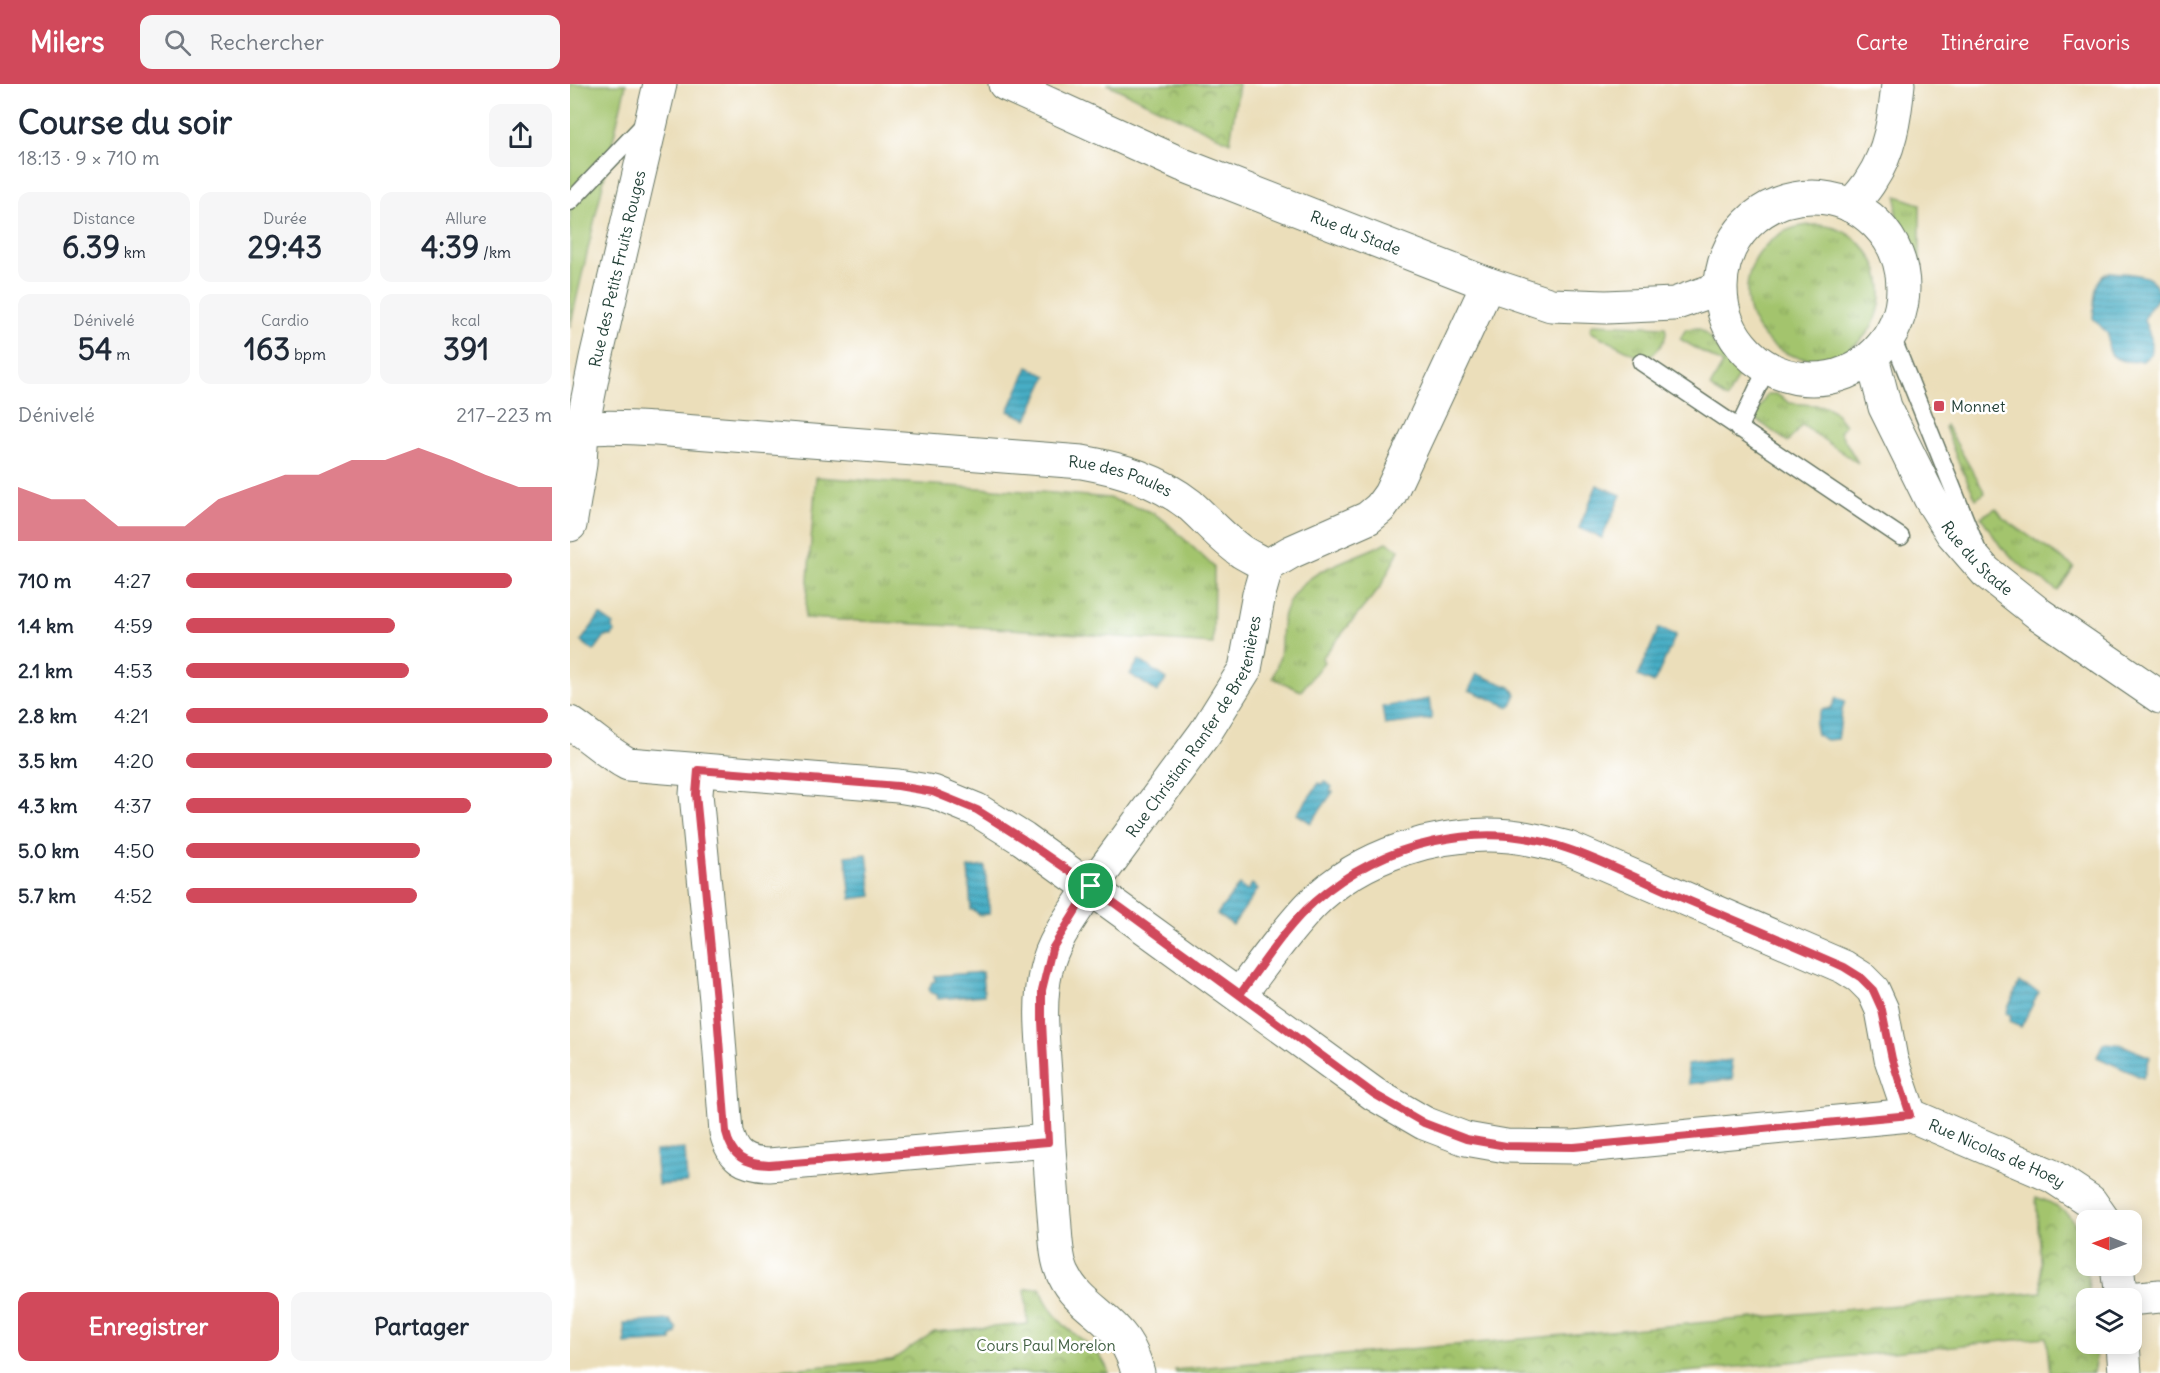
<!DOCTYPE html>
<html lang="fr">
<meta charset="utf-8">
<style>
:root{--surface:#fff;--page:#f6f6f7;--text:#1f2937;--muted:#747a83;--accent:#d1495b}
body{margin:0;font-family:Delius,sans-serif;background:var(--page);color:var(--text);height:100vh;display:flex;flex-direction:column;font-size:22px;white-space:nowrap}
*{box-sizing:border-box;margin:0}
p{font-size:20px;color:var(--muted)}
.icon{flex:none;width:33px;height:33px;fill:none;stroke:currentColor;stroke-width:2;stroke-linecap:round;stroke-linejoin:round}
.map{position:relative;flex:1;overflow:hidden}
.drawer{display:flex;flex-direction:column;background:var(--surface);width:570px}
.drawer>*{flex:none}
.needle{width:39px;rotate:271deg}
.controls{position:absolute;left:1506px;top:1126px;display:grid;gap:12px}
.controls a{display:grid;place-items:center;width:66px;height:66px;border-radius:12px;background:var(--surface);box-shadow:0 3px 15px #0003;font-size:30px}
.pin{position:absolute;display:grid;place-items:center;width:51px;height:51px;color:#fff;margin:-26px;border:3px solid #fff;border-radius:50%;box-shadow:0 2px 6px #0007}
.round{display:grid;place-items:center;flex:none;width:63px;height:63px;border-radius:12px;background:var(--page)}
.headline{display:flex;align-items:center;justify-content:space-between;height:102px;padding:0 18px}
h1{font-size:33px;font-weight:700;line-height:45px}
.figures{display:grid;grid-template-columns:repeat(3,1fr);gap:9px;height:102px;padding:6px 18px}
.figures div{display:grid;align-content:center;border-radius:12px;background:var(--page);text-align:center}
.figures b{font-size:30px;font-weight:700}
.figures small{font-size:16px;font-weight:400}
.figures p{font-size:16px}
.chart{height:168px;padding:12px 18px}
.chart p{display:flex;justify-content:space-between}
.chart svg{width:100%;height:108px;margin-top:6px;fill:var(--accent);opacity:.7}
.cta{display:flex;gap:12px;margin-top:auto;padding:12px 18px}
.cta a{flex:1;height:69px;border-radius:12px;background:var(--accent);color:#fff;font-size:24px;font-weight:700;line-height:69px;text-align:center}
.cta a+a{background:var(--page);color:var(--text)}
ul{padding:0 18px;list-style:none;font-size:20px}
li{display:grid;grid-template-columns:96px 72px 1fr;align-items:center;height:45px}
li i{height:15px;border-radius:8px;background:var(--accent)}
header{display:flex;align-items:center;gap:36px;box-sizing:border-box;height:84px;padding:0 30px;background:var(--accent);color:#fff}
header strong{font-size:28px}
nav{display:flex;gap:33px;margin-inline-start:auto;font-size:21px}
.search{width:420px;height:54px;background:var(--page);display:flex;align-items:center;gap:15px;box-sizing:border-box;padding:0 21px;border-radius:12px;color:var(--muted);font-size:22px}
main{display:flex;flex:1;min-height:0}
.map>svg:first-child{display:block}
.grass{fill:url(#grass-tufts);stroke:#618050;stroke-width:1.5}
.park{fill:url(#park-crowns);stroke:#618050;stroke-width:1.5}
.garden{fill:#a3c46d;stroke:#618050;stroke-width:1.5}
.water{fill:url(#water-rules);stroke:#32757c;stroke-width:1.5}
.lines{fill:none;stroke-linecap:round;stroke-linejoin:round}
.service-casing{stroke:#667563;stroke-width:19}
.minor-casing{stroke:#667563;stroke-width:35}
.tertiary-casing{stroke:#667563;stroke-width:35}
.service{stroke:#fff;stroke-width:16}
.minor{stroke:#fff;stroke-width:33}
.tertiary{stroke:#fff;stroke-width:33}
.route-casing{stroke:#fff;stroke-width:12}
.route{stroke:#d1495b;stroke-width:8}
.poi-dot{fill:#d1495b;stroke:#fff;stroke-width:2}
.labels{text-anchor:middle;stroke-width:5;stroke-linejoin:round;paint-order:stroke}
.street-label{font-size:16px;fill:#1f3d34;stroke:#fff}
.poi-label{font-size:16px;fill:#1f3d34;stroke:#fff;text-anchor:start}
.park-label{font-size:16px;fill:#405f42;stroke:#fff}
</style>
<header>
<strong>Milers</strong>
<div class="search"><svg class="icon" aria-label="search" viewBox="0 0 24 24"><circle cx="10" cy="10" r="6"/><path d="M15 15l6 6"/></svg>Rechercher</div>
<nav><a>Carte</a><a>Itinéraire</a><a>Favoris</a></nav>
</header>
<main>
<section class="drawer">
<div class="headline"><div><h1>Course du soir</h1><p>18:13 · 9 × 710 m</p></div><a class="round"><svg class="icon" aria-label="share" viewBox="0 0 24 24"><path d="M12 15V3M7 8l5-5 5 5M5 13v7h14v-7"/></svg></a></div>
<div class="figures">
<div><p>Distance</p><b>6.39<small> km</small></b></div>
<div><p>Durée</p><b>29:43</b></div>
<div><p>Allure</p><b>4:39<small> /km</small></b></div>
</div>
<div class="figures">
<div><p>Dénivelé</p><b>54<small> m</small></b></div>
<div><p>Cardio</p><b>163<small> bpm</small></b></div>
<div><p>kcal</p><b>391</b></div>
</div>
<div class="chart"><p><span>Dénivelé</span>217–223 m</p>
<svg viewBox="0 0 160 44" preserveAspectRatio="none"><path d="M0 44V22L10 27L20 27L30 38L40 38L50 38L60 27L70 22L80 17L90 17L100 11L110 11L120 6L130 11L140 17L150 22L160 22V44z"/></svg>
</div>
<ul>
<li><b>710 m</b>4:27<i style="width:89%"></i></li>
<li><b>1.4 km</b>4:59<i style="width:57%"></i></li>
<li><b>2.1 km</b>4:53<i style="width:61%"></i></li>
<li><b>2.8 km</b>4:21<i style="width:99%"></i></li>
<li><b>3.5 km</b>4:20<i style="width:100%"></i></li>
<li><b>4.3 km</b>4:37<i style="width:78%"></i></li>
<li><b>5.0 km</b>4:50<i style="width:64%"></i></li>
<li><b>5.7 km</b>4:52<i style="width:63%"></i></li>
</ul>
<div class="cta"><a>Enregistrer</a><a>Partager</a></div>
</section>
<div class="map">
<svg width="1590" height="1289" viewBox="0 0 1590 1289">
<defs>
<pattern id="grass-tufts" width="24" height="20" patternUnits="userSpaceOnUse" patternTransform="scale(1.5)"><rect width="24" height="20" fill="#a3c46d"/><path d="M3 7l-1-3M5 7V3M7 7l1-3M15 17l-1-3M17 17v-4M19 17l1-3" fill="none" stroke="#84a05a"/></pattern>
<pattern id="park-crowns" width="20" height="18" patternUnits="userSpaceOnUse" patternTransform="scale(1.5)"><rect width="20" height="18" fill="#a3c46d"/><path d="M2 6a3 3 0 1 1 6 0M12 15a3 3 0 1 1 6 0" fill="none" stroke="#84a05a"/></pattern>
<pattern id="water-rules" width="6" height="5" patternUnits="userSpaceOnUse" patternTransform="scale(1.5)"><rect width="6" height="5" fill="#46adc5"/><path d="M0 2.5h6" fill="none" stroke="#3a8ea1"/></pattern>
</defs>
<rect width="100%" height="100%" fill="#fff"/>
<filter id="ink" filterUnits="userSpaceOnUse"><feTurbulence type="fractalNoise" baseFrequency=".0167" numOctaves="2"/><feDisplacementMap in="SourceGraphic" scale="12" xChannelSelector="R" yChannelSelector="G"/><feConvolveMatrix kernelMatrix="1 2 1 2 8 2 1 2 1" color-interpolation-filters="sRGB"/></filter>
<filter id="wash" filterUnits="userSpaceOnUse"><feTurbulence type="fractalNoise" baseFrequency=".008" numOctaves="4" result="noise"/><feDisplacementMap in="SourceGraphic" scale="24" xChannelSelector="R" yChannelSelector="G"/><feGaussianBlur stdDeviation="1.35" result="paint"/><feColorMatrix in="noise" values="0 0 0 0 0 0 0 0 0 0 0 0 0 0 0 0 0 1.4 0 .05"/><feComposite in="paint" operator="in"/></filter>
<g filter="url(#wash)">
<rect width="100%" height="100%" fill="#ebdeba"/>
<g class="grass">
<path d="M 1327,112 L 1350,120 L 1350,182 L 1345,183 L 1326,132 Z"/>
<circle cx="1244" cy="208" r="67"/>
<path d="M 1023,240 L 1095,243 C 1100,255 1085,270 1075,276 L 1021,248 L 1020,245 Z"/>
<path d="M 1128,244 C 1139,250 1142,257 1149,266 C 1155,274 1164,280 1170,288 L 1157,315 L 1140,303 L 1153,280 L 1110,255 L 1116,245 Z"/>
<path d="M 1197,310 L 1206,310 L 1220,319 L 1255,322 L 1264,327 L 1275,341 L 1270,348 L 1288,379 L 1232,341 L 1218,358 L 1184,334 Z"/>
<path d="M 1376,341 L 1415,409 L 1406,415 L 1387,375 L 1375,343 Z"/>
<path d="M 246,393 L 483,409 L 539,414 L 581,428 L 594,436 L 644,483 L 643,560 L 441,545 L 235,534 Z"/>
<path d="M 1426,424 L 1433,434 L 1504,483 L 1488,507 L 1453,483 L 1431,463 L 1411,433 Z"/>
<path d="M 817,458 L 829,466 L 811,502 L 752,574 L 754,578 L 731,607 L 703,594 C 705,586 708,579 710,572 C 712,558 710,544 714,530 C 728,484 780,478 817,458 Z"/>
</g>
<g class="park">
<path d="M 537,0 L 669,0 L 660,58 Z"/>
<path d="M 1466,1113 C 1521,1131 1514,1166 1520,1215 L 1516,1215 L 1516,1260 L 1524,1260 L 1526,1274 L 1523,1289 L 1480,1289 L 1476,1253 L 1106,1289 L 606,1289 L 605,1286 L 1472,1208 Z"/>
<path d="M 470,1204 C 476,1219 484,1232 497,1244 C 514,1258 531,1266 539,1289 L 174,1289 L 322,1276 L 364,1248 L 458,1240 L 455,1205 Z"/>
</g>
<path class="garden" d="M 0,0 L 56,0 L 0,243 Z"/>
<g class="water">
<path d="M 1540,188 C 1559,190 1589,187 1589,213 L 1578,227 L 1574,236 L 1581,254 L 1581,270 L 1573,277 C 1562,278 1542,279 1539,265 C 1537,260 1539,255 1538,250 L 1523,234 C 1525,218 1522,193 1540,188 Z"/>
<path d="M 458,283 L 477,292 L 457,335 L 438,327 Z"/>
<path d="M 1027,401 L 1051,411 L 1032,454 L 1009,444 Z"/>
<path d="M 30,531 L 44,541 L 42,543 L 45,548 L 42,552 L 35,552 L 24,567 L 11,557 Z"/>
<path d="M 1089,544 L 1106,551 L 1084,599 L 1068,592 Z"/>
<path d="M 569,576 L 597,595 L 587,608 L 560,590 Z"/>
<path d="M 907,590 L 941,603 L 946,610 L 940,623 L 899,606 Z"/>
<path d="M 1266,614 L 1275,617 C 1270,629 1271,642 1268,655 L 1256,656 L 1247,651 L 1245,640 L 1251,626 L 1261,624 Z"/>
<path d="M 859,615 L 862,635 L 815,641 L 812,623 Z"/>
<path d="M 755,697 L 762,703 L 760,707 L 763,708 L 741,739 L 727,730 L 749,699 L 753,700 Z"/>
<path d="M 297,770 L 302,812 L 281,815 L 276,772 Z"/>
<path d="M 415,782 L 420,830 L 409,831 L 404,826 L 401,826 L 398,784 Z"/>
<path d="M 682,800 L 688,805 L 663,841 L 647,830 L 669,801 L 677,807 Z"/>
<path d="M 412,888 L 414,911 L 368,915 L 367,911 L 361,909 L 359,905 L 362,898 L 366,897 L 365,892 Z"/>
<path d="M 1449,899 L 1469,908 L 1451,943 L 1439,938 L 1441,931 L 1436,929 Z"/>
<path d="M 1533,959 L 1550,960 L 1580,973 L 1573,994 L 1527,973 Z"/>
<path d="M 1161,976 L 1163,995 L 1119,1000 L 1117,981 Z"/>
<path d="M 115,1065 L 117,1099 L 88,1101 L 85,1067 Z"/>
<path d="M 100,1236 L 107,1245 L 106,1250 L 101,1253 L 102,1257 L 55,1260 L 54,1239 Z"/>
</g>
</g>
<g filter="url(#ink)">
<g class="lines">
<defs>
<g id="service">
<path d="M 0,118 L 76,38"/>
<path d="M 1321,250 L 1406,462"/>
<path d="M 1071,278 L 1331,453"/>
<path d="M 1168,345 L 1197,284"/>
</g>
<g id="minor">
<path id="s1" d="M 435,0 L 613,81 L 918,200 L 981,221 L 1036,223 L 1104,220 L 1150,204"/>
<path id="s2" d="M 0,347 C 28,341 58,344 86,345 L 512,378 C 551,385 588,396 620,421 C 637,436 653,455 672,468 C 680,473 689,477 697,482"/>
<path id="s3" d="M 0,441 L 10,380 L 12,344 L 26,274 L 90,0"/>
<path d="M 697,482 L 721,468 L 798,434 L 810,424 L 820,410 L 918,200"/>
<path id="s4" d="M 0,639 C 20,652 37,669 58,680 L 328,702 L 363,708 L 407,726 L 453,755 L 804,1010 L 854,1039 L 896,1055 L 936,1062 L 1004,1063 L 1340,1031 L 1482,1092 L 1520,1117 L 1534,1137"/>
<path d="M 128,686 L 126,710 L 146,916 L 156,1048 C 162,1073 174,1080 199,1081 L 478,1057"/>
<path d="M 670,910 C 693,880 715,848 741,821 C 791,770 870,746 940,752 C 959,754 979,759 998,764 L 1274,883 L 1290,893 L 1303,906 L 1312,926 L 1321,975 L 1340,1031"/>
<path d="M 1547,1182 L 1551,1215"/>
<path d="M 1558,1215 L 1590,1212"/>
<path d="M 1553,1260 L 1555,1289"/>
<path id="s5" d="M 568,1289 C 565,1277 561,1266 554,1256 C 536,1230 507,1220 493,1190 C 485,1172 486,1150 484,1131 C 480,1084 477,1037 475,990 C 473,956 468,920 476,886 C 483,855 504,829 521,803 L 635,649 L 675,585 L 689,510 L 697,482"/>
</g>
<g id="tertiary">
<circle cx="1242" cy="204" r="91"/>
<path d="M 1281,122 C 1288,113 1296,105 1301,96 C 1320,68 1325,33 1328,0"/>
<path id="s6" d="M 1302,273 L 1315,323 L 1360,414 L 1382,449 L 1416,488 L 1469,530 L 1590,613"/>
</g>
</defs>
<use href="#service" class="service-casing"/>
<use href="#minor" class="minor-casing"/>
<use href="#tertiary" class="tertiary-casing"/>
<use href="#service" class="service"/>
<use href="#minor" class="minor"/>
<use href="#tertiary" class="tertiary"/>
</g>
</g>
<g class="lines" filter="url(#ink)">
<defs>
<path id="route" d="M 521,802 L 482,865 L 472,906 L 472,937 L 478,1058 L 199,1081 C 174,1080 162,1073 156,1048 L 146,916 L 126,710 L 128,686 L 328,702 L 363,708 L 407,726 L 453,755 L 521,802 L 804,1010 L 854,1039 L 896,1055 L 936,1062 L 1004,1063 L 1340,1031 L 1322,975 L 1312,926 L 1303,906 L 1290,893 L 1274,883 C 1217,858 1160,834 1103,810 C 1068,795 1034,777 998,765 C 911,734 812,758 744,818 C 715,844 693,880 670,910 L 521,802"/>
</defs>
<use href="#route" class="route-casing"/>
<use href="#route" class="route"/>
</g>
<rect class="poi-dot" x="1363" y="316" width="12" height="12" rx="3"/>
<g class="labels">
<g class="street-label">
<text dy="6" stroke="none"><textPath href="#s1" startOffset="381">Rue du Stade</textPath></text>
<text dy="6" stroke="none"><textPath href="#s3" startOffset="261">Rue des Petits Fruits Rouges</textPath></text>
<text dy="6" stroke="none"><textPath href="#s2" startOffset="554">Rue des Paules</textPath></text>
<text dy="6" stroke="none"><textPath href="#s6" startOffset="230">Rue du Stade</textPath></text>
<text dy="6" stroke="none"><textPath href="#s5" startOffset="720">Rue Christian Ranfer de Bretenières</textPath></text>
<text dy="6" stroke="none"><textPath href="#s4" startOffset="1557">Rue Nicolas de Hoey</textPath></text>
</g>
<g class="poi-label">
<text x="1381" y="328">Monnet</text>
</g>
<g class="park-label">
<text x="476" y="1267">Cours Paul Morelon</text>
</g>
</g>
</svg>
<div class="controls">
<a><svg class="needle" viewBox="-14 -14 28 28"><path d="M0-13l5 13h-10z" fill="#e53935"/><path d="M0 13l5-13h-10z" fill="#747a83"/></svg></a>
<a><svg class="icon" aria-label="layers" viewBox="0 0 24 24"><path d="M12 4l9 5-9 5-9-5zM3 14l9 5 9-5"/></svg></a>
</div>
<div class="pin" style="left:521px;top:802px;background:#1e9e55"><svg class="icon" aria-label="arrive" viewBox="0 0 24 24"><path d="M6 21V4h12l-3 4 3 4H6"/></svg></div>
</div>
</main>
